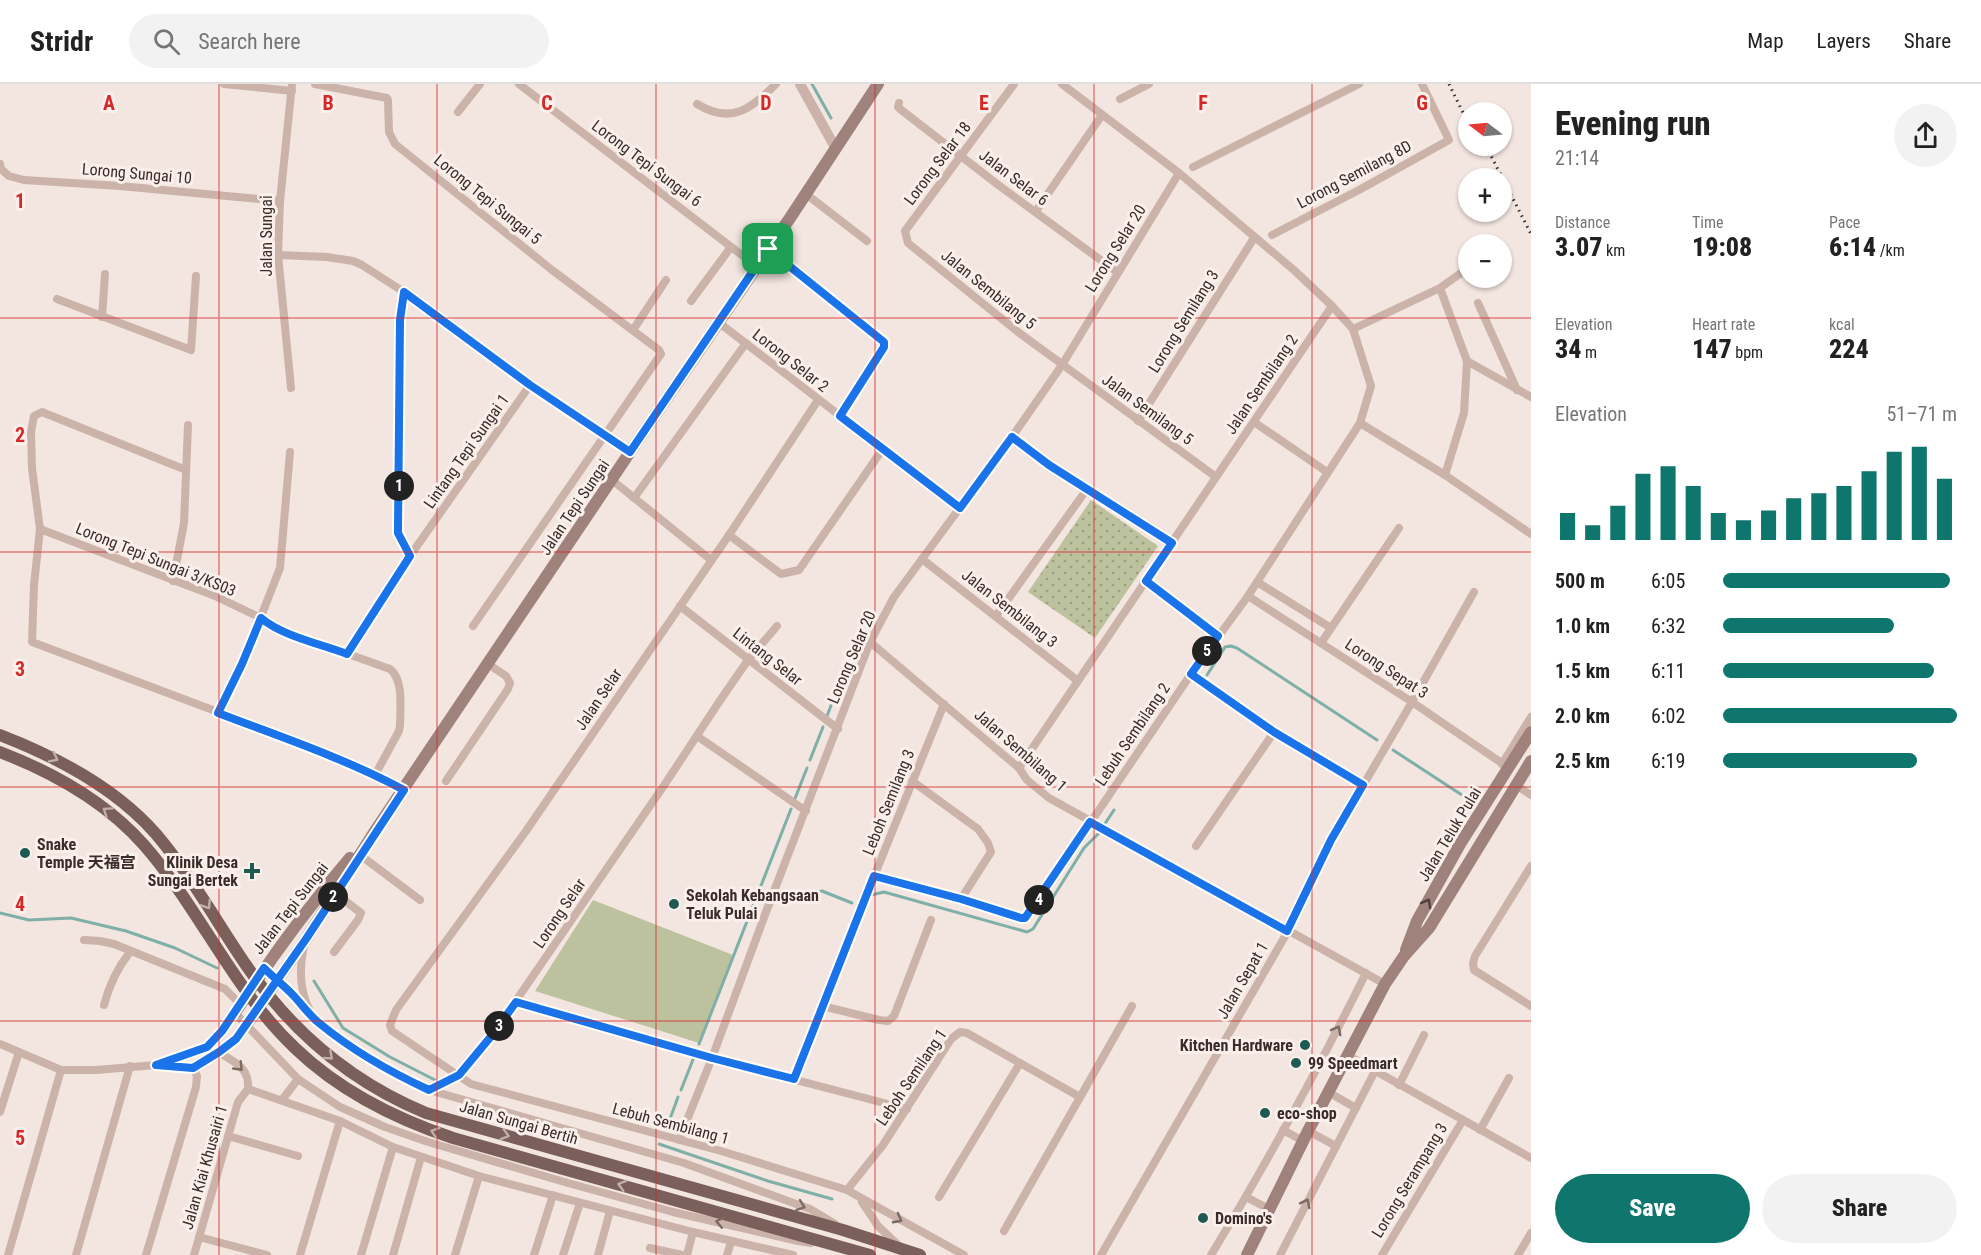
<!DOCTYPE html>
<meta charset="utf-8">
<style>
:root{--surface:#fff;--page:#f2f2f2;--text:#222;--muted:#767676;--line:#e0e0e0;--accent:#0f766e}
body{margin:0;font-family:"Roboto Condensed","Noto Sans SC",sans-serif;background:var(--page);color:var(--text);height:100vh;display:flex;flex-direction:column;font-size:22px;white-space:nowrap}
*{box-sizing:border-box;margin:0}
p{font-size:20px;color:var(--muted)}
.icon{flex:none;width:33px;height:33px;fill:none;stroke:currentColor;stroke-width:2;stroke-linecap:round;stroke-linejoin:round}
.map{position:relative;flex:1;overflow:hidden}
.sheet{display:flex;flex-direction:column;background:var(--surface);width:450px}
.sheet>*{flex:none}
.needle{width:39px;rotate:286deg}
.controls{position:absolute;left:1458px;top:18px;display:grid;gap:12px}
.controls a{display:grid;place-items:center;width:54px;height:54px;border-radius:50%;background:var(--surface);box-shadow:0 2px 4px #0004;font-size:30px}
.pin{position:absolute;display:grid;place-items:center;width:51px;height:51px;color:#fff;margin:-26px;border-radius:12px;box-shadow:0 3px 9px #0006}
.km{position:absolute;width:30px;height:30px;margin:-15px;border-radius:50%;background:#222;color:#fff;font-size:16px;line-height:30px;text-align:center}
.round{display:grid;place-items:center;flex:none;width:63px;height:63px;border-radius:32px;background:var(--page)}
.overview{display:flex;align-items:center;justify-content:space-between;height:102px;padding:0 24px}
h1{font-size:33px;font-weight:800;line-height:45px}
.figures{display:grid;grid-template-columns:repeat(3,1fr);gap:9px;height:102px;padding:6px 24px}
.figures div{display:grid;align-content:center}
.figures b{font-size:26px;font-weight:800}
.figures small{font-size:16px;font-weight:400}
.figures p{font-size:16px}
.chart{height:168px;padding:12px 24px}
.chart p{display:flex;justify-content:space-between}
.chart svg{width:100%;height:108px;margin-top:6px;stroke:var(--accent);stroke-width:6}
.button{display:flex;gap:12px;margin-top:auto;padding:12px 24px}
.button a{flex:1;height:69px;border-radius:36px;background:var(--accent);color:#fff;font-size:24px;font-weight:800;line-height:69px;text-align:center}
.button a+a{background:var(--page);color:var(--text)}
ul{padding:0 24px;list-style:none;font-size:20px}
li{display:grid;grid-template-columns:96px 72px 1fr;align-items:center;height:45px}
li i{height:15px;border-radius:8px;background:var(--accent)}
header{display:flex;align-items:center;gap:36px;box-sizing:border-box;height:84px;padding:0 30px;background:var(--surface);border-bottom:2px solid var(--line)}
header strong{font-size:28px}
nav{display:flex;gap:33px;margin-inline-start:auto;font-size:21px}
.search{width:420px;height:54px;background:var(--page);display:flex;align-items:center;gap:15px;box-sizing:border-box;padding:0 21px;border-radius:33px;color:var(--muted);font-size:22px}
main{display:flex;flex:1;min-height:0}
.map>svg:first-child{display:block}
.green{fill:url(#green-dots)}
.pitch{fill:#bdc29e}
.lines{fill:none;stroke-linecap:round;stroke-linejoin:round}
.stream{stroke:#7eb0a8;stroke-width:3}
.minor{stroke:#cbb3aa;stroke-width:8}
.tertiary{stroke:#cbb3aa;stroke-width:10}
.secondary{stroke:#9f827c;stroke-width:12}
.primary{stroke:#7a5f5b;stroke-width:12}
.rail{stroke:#392c2a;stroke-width:3;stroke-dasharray:1.5 4.5;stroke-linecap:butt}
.oneway{stroke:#c0afaa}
.oneway2{stroke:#52423e}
.oneway3{stroke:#7b6964}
.route-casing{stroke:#fff;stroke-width:12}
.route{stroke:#1a73e8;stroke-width:8}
.grid{fill:none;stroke:#d62828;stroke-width:1.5;stroke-opacity:0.55}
.poi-dot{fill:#1f5a52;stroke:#faf0eb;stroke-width:2}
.labels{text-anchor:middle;stroke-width:6;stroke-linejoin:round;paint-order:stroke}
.street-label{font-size:16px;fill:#392c2a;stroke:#faf0eb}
.poi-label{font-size:16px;font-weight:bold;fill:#392c2a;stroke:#faf0eb;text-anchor:start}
.grid-label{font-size:20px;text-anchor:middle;font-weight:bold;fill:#d62828;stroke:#faf0eb;stroke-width:6;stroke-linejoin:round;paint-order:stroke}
</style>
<header>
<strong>Stridr</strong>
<div class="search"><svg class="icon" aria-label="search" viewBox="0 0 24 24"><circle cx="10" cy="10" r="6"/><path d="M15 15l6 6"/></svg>Search here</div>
<nav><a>Map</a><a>Layers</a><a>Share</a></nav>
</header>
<main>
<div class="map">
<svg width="1531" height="1171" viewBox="0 0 1531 1171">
<defs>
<pattern id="green-dots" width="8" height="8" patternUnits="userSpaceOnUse" patternTransform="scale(1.5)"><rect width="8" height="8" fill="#bdc29e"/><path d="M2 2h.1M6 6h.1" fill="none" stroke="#9b9e81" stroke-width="1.8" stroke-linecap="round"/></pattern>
</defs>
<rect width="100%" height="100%" fill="#f3e5df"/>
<path class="green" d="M 1091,416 L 1158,462 L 1095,554 L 1028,508 Z"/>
<path class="pitch" d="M 593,816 L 733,871 L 699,959 L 535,907 Z"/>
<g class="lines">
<g class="stream">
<path d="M 812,0 L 831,34"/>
<path d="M 1207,591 L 1225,563 L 1231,562 L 1237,564 L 1377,656"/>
<path d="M 827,632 L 840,598"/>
<path d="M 1393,666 L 1468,715"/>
<path d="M 810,676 L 823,643"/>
<path d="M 794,717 L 807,684"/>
<path d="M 1104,741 L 1114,726"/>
<path d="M 871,811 L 884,808 L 1027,848 L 1033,845 L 1084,764 L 1099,749"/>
<path d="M 775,817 L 822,807 L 852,819"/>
<path d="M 0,829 L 29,836 L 71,834 L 126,847 L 175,864 L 217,884"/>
<path d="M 314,897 L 343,944 L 390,973 L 435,996"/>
<path d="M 699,960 L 791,725"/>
<path d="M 681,1006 L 694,973"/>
<path d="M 667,1043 L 678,1013"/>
<path d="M 659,1060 L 768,1097 L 832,1115"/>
</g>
<g class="minor">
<path d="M 224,0 L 292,7"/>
<path d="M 315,0 L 387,14 L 388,16 L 389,48 L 395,60 L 552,186 L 659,266 L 661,270 L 473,542"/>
<path d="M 519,0 L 756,182"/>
<path d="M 1014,0 L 905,147 L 908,159 L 1018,248 L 1216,393"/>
<path d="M 1120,15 L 1149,0"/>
<path d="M 899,19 L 898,23 L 900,25 L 997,100 L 1117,188"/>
<path d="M 697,20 C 731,41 751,25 776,0"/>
<path d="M 458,28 L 480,0"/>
<path d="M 0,80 L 1,85 L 9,92 L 24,96 L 120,102 L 280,117"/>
<path d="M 1193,83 L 1359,0"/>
<path d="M 806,110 L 867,157"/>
<path d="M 1036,127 L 1102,31"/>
<path d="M 1272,151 L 1359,106 L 1449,56 L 1422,0"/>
<path d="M 768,165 L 884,258 L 884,263 L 840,332"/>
<path d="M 278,171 L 327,173 L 353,177 L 362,181 L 404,208 L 530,301 L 630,368"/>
<path d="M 1440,204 L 1467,277 L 1464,329 L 1445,391"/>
<path d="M 404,208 L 400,236 L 398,444 L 401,454 L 410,472"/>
<path d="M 57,215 L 191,266 L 196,192"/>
<path d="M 691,217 L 731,163"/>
<path d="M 1478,219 L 1517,306"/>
<path d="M 102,233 L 105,190"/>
<path d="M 718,238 L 960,424"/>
<path d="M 1353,245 L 1440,204 L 1468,184"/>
<path d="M 633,246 L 666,196"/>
<path d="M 1467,277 L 1531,313"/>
<path d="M 291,304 L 278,171 L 280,117 L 292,0"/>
<path d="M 818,316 L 729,451 L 526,747 L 396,926 L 390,941 L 392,947 L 471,1000 L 721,1067 L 847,1106 L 964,1171"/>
<path d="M 1138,337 L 1254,154"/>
<path d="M 1254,338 L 1327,388"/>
<path d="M 1360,339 L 1445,391 L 1531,450"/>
<path d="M 1012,353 L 1049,381 L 1172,459"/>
<path d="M 186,386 L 42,328 L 34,332 L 31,348 L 32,384 L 40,445 L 34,501 L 32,558 L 298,658 L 375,691 L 404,706"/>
<path d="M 612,396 L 711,476"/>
<path d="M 634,414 L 746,259"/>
<path d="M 40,445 L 215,512 L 261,534 L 269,540 L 281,546 L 390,585 C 404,596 400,624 400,641 L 399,647 L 375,691"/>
<path d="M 729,451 L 781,490 L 799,486 L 882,366"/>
<path d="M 922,475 L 1078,597"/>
<path d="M 173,497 L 184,439 L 188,341"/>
<path d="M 1146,497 L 1218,552"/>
<path d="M 1257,498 L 1331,544"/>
<path d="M 1248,512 L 1412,618 L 1509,684"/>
<path d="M 680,522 L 838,645"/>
<path d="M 996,532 L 1087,405"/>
<path d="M 870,558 L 1019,684 L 1027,696 L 1049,714 L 1385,900"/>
<path d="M 1321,559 L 1399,444"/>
<path d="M 347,570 L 410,472 L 530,301"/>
<path d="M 1191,590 L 1274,648 L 1363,701"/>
<path d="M 218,629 L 242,581 L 280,484 L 290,368"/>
<path d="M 697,652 L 806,727"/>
<path d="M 1502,680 L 1531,633"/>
<path d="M 1019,684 L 1332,222"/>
<path d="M 446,697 L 508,605 L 510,599 L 506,592 L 488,580"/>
<path d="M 912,697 L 978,745 L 988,759 L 991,768 L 961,815"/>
<path d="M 1517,702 L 1531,711"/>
<path d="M 1196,762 L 1274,648"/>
<path d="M 360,771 L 420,816"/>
<path d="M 1531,782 L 1475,872 L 1473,879 L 1474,886 L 1531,922"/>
<path d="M 874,792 L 961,815 L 1021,835 L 1028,831 L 1191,590 L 1248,512 L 1360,339 L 1371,302 L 1353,245 L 1332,222 L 1295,187 L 1179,89 L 1062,0"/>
<path d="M 84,856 L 100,857 L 114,860 L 225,905 L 240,920"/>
<path d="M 304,862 C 299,884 299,904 309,925"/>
<path d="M 334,868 L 358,836 L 361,829 L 335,809"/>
<path d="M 264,884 L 291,909 L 317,938 L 344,959 L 402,993 L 429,1006 L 684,1079 L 810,1125 L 835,1140"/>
<path d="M 516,918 L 712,974 L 907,1025"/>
<path d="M 104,921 C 109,902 118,883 130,868"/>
<path d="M 822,922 L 879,936 L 888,937 L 894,932 L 931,836"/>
<path d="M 0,960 L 61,986 L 96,986 L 156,981 L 193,984 L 231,959 L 247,940"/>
<path d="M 218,968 C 235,978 250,984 248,1005"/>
<path d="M 1347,971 L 1531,1074"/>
<path d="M 156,981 L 207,963 L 222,947 L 235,929 L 298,995 L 340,1023 L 385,1043 L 428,1058 L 568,1099 L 673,1128 L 798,1157 L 811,1159"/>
<path d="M 794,995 L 860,827 L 944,620"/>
<path d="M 1399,1001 L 1424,951"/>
<path d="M 429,1006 L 459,991 L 493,950 L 665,700 L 719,618 L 748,576 L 777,542"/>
<path d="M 1328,1008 L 1356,1024"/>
<path d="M 282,1016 L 298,995"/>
<path d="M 0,1028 L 19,968"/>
<path d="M 1283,1046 L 1303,1057"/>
<path d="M 1480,1046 L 1509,994"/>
<path d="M 1308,1047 L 1336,1062"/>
<path d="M 228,1052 L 298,1072"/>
<path d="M 679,1056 L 712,974 L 766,828 L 870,558 L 894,513 L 1012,353 L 1062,281 L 1179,89"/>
<path d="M 847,1106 L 883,1061 L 951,955 L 960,948 L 967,949 L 1080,1013"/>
<path d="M 939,1113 L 1020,979"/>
<path d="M 1246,1113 L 1269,1125"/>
<path d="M 862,1118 L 878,1142 L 900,1163"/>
<path d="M 1004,1147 L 1132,922"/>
<path d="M 199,1153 L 267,1171"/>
<path d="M 650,1164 L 682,1171"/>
<path d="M 8,1171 L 61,986"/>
<path d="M 76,1171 L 130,982"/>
<path d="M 146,1171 L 196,1003 L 197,992 L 193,984"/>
<path d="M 194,1171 L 238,1018 L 248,1005 L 340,1037 L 393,1063 L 479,1092 L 693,1148 L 793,1171"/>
<path d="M 300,1171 L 340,1037"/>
<path d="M 361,1171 L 393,1063"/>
<path d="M 393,1171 L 421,1073"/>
<path d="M 455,1171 L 479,1092"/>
<path d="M 534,1171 L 553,1111"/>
<path d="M 563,1171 L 580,1119"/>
<path d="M 598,1171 L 610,1127"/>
<path d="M 687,1171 L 693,1148"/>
<path d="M 727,1171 L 731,1158"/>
<path d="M 1101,1171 L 1288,847 L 1331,756 L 1412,618 L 1474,508"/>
<path d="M 1211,1171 C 1267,1079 1318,985 1366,889"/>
<path d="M 1280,1171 L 1375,987"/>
<path d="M 1382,1171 L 1463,1036"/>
<path d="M 1518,1171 L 1531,1149"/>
</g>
<path class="tertiary" d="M 800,0 L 836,65"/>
<g class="secondary">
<path d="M 1406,866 L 1417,837 L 1460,760 L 1531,648"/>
<path d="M 235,929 C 270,875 308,823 350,774"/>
<path d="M 247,940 L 306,855 L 377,744 L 630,368 L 790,134 L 878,0"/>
<path d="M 1247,1171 L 1308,1047 L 1385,900 L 1404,872 L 1429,844 L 1531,677"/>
</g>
<g class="primary">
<path d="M 0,651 C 57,673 115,703 156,750 C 190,790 216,837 246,881 C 292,948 351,998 426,1029 L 843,1146 L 920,1171"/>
<path d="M 0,668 C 52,688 106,718 144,761 C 200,825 233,906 296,965 C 340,1007 396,1035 453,1054 L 870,1171"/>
</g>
<g class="rail">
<path d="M 1449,0 L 1468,39"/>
<path d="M 1486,62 L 1531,150"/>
</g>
</g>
<defs><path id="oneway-chevron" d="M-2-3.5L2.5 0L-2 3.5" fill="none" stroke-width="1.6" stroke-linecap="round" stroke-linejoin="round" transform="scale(1.5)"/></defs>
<g class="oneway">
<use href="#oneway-chevron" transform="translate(54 674) rotate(27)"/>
<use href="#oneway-chevron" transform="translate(107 727) rotate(-145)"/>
<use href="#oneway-chevron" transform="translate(207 821) rotate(57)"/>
<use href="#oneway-chevron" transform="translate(329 972) rotate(42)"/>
<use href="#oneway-chevron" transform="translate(435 1048) rotate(-162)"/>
<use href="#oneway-chevron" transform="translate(505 1051) rotate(16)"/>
<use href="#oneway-chevron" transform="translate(622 1101) rotate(-164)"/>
</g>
<use class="oneway2" href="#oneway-chevron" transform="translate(1427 819) rotate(-61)"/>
<g class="oneway3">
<use href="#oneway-chevron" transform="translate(1337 946) rotate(-62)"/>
<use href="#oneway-chevron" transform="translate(239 983) rotate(46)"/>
<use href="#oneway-chevron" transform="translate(1306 1119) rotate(-63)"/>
<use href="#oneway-chevron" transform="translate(801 1122) rotate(20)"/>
<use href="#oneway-chevron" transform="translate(898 1135) rotate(28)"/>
<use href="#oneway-chevron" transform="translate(720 1138) rotate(-168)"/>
</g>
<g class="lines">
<defs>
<path id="route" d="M 768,165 L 630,368 L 530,301 L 404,208 L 400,236 L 398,444 L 398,449 L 410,472 L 347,570 C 321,560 282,552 261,534 L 242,580 L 218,629 C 281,653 344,674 404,706 L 306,855 L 236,955 L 219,968 L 193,984 L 156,981 L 207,963 L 222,947 L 264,884 C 273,893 282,900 291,909 C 301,919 309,931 319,939 C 353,967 390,988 429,1006 L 459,991 L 493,950 L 516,918 L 712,974 L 794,995 L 874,792 L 961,815 L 1021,834 L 1025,834 L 1090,738 L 1287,847 L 1331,756 L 1363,701 L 1274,648 L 1191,590 L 1218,552 L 1146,497 L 1172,459 L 1049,381 L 1012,353 L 960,424 L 840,332 L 884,263 L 884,258 L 768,165"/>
</defs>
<use href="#route" class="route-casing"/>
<use href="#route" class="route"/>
</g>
<path class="grid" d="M 219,0 L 219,1171M 437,0 L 437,1171M 656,0 L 656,1171M 875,0 L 875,1171M 1094,0 L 1094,1171M 1312,0 L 1312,1171M 0,234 L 1531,234M 0,468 L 1531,468M 0,703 L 1531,703M 0,937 L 1531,937"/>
<g class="poi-dot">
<circle cx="25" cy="769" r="6"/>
<path d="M249 778h6v6h6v6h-6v6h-6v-6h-6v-6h6z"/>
<circle cx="674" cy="820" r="6"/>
<circle cx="1305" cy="961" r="6"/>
<circle cx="1296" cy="979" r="6"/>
<circle cx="1265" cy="1029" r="6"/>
<circle cx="1203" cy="1134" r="6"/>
</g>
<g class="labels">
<g class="street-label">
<text transform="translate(647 79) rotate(37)" y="6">Lorong Tepi Sungai 6</text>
<text transform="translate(937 79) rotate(-53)" y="6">Lorong Selar 18</text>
<text transform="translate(137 89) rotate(5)" y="6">Lorong Sungai 10</text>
<text transform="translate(1354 90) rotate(-28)" y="6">Lorong Semilang 8D</text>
<text transform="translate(1014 93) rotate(37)" y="6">Jalan Selar 6</text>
<text transform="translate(488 115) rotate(39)" y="6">Lorong Tepi Sungai 5</text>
<text transform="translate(266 152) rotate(-90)" y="6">Jalan Sungai</text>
<text transform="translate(1115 164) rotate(-58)" y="6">Lorong Selar 20</text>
<text transform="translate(989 205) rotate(39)" y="6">Jalan Sembilang 5</text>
<text transform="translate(1183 237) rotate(-58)" y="6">Lorong Semilang 3</text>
<text transform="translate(791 276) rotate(38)" y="6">Lorong Selar 2</text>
<text transform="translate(1261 300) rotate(-56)" y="6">Jalan Sembilang 2</text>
<text transform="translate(1148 325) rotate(36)" y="6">Jalan Semilang 5</text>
<text transform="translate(466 367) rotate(-55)" y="6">Lintang Tepi Sungai 1</text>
<text transform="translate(574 423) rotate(-56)" y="6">Jalan Tepi Sungai</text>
<text transform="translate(156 475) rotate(22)" y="6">Lorong Tepi Sungai 3/KS03</text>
<text transform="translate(1010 524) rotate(38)" y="6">Jalan Sembilang 3</text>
<text transform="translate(768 572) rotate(38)" y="6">Lintang Selar</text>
<text transform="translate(851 573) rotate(-67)" y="6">Lorong Selar 20</text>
<text transform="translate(1387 584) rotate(33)" y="6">Lorong Sepat 3</text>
<text transform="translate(598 615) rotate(-56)" y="6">Jalan Selar</text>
<text transform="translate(1132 650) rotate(-56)" y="6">Lebuh Sembilang 2</text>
<text transform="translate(1021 666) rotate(41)" y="6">Jalan Sembilang 1</text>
<text transform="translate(888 718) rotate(-68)" y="6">Leboh Semilang 3</text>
<text transform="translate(1449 750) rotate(-59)" y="6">Jalan Teluk Pulai</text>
<text transform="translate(290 824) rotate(-52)" y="6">Jalan Tepi Sungai</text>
<text transform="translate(559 829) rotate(-56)" y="6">Lorong Selar</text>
<text transform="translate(1242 896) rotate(-60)" y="6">Jalan Sepat 1</text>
<text transform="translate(911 993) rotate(-56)" y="6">Leboh Semilang 1</text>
<text transform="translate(519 1038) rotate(16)" y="6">Jalan Sungai Bertih</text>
<text transform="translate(671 1039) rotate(15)" y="6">Lebuh Sembilang 1</text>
<text transform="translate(204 1083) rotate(-74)" y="6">Jalan Kiai Khusairi 1</text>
<text transform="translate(1409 1096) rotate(-59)" y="6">Lorong Serampang 3</text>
</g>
<g class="poi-label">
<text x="37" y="766">Snake<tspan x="37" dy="18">Temple 天福宫</tspan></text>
<text x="238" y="784" text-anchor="end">Klinik Desa<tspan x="238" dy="18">Sungai Bertek</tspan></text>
<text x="686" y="817">Sekolah Kebangsaan<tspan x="686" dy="18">Teluk Pulai</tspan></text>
<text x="1293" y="967" text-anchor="end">Kitchen Hardware</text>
<text x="1308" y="985">99 Speedmart</text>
<text x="1277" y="1035">eco-shop</text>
<text x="1215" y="1140">Domino's</text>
</g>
</g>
<g class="grid-label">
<text x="109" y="26">A</text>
<text x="328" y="26">B</text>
<text x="547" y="26">C</text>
<text x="766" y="26">D</text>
<text x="984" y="26">E</text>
<text x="1203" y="26">F</text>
<text x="1422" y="26">G</text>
<text x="20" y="124">1</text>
<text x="20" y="358">2</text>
<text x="20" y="592">3</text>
<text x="20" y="827">4</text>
<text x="20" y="1061">5</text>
</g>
</svg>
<div class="controls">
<a><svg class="needle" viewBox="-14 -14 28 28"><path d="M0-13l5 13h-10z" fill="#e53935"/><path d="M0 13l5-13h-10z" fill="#767676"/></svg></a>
<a>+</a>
<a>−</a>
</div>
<div class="pin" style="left:768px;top:165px;background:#1e9e55"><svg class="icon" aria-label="arrive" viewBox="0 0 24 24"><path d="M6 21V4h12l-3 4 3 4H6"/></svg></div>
<b class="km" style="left:399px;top:402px">1</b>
<b class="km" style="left:333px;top:813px">2</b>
<b class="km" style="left:499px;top:942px">3</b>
<b class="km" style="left:1039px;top:816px">4</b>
<b class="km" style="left:1207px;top:567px">5</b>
</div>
<section class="sheet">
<div class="overview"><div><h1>Evening run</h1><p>21:14</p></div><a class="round"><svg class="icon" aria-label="share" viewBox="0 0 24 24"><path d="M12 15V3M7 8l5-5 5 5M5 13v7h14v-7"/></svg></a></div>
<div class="figures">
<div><p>Distance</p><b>3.07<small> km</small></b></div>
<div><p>Time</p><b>19:08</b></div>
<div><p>Pace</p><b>6:14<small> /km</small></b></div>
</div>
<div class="figures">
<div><p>Elevation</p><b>34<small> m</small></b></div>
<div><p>Heart rate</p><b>147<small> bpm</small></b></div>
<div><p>kcal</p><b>224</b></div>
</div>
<div class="chart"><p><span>Elevation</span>51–71 m</p>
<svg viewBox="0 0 160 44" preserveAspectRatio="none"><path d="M5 44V33M15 44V38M25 44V30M35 44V17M45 44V14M55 44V22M65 44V33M75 44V36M85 44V32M95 44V27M105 44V25M115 44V22M125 44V16M135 44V8M145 44V6M155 44V19"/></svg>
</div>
<ul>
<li><b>500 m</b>6:05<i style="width:97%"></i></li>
<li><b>1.0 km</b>6:32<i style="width:73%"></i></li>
<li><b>1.5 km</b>6:11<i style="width:90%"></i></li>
<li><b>2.0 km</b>6:02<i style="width:100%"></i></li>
<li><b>2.5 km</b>6:19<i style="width:83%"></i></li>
</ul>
<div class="button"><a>Save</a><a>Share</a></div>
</section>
</main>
